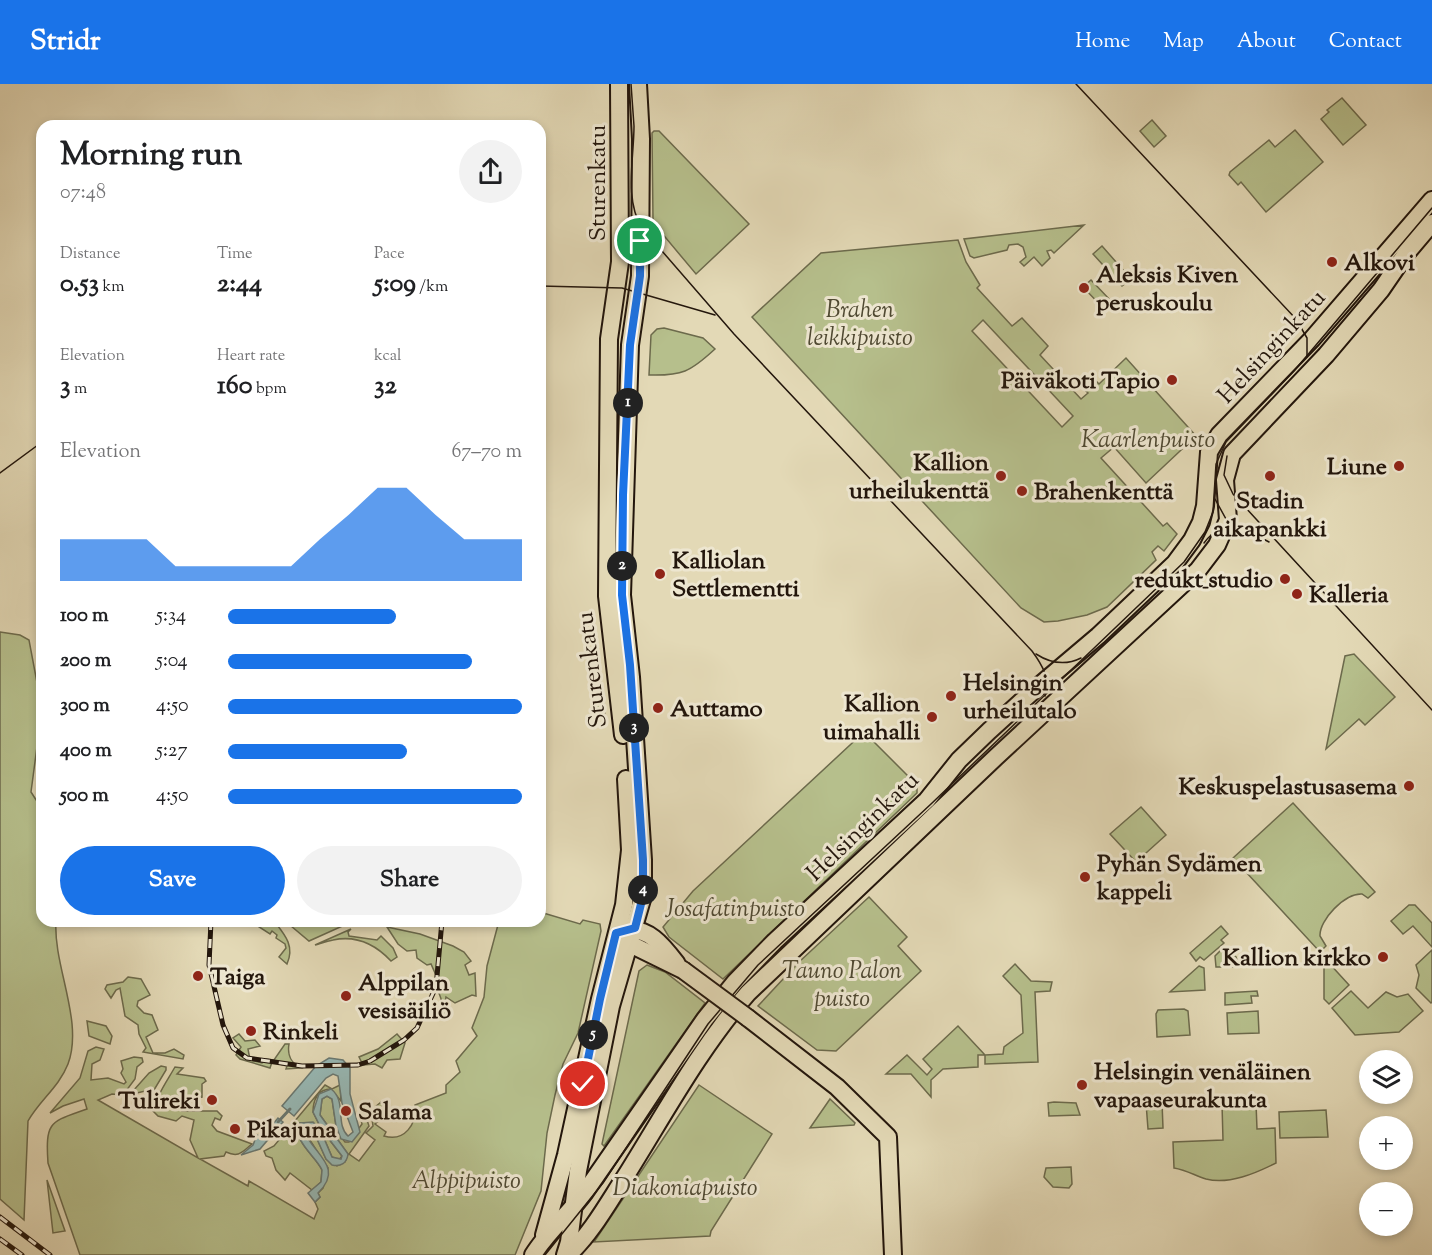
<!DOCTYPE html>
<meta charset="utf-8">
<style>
:root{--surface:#fff;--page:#f2f2f2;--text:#202124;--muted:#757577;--accent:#1a73e8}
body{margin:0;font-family:"Sorts Mill Goudy",serif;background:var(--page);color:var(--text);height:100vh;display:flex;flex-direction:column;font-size:22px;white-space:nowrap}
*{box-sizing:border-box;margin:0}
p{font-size:20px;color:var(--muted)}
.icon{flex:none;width:33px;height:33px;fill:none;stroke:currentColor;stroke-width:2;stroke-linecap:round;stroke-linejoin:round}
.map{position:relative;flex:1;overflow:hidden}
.side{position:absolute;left:36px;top:36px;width:510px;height:807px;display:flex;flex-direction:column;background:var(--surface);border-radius:18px;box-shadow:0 3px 9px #0003}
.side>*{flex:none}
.tools{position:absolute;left:1359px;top:966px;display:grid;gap:12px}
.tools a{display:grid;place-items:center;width:54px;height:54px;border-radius:50%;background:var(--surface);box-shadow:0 3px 9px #0003;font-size:30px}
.pin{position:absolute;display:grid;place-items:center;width:51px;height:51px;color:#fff;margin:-26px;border:3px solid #fff;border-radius:50%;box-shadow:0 2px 6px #0007}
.km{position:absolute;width:30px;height:30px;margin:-15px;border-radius:50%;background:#222;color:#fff;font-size:16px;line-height:30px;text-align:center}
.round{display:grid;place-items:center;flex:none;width:63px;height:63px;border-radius:32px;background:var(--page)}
.overview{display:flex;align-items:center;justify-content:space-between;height:102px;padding:0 24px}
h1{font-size:33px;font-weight:700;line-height:45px}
.figures{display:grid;grid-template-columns:repeat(3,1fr);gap:9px;height:102px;padding:6px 24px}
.figures div{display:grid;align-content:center}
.figures b{font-size:26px;font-weight:700}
.figures small{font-size:16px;font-weight:400}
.figures p{font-size:16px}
.chart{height:168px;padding:12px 24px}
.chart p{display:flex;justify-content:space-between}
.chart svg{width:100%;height:108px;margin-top:6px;fill:var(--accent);opacity:.7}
.cta{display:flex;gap:12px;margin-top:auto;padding:12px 24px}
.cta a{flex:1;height:69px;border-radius:36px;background:var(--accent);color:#fff;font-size:24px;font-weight:700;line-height:69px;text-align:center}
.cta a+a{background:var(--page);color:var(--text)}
ul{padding:0 24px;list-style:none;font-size:20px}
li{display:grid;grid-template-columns:96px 72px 1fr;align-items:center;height:45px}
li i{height:15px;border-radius:8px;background:var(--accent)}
header{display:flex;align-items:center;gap:36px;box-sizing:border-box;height:84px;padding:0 30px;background:var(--accent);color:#fff}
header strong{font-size:28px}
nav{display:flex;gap:33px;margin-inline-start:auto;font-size:21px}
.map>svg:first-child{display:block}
.green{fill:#b6bf8c;stroke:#6c6a4c;stroke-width:1.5;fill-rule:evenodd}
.water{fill:#97b9b6;stroke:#697872;stroke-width:1.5}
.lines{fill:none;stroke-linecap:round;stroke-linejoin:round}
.stream{stroke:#697872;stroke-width:3}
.major-casing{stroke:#23160c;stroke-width:20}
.major{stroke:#e3d9b6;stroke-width:16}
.tram{stroke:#23160c;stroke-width:1.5}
.rail-casing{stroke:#23160c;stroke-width:5}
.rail{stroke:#ede6d0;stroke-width:3;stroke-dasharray:9;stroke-linecap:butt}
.major-bridge-casing{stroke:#23160c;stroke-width:20;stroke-linecap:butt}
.major-bridge{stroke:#e3d9b6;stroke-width:16}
.route-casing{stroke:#fff;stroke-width:12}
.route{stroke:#1a73e8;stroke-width:8}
.poi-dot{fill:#8f2418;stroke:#ede6d0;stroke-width:2}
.labels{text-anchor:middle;stroke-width:6;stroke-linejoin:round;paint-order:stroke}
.street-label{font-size:24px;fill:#23160c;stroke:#ede6d0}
.poi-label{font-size:24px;font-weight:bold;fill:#23160c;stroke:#ede6d0;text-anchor:start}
.park-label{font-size:24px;font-style:italic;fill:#4f4932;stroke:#ede6d0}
</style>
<header>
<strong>Stridr</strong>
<nav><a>Home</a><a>Map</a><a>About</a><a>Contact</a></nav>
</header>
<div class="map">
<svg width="1432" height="1171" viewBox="0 0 1432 1171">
<rect width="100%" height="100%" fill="#e3d9b6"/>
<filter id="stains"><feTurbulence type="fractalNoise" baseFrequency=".00333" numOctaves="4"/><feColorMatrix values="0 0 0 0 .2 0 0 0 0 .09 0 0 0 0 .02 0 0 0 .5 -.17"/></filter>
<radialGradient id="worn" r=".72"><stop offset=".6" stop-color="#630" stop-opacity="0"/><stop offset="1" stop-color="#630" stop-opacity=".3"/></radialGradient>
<g class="green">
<path d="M 1342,14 L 1366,41 L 1343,61 L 1321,35 L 1329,28 L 1327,26 Z"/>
<path d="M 1152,36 L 1166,52 L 1154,63 L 1140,47 Z"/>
<path d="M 1295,46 L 1323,78 L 1266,128 L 1241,98 L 1238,101 L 1229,91 L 1230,88 L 1269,56 L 1275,63 Z"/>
<path d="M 654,47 L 659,47 L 749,140 L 696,190 L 655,141 L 653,135 L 652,49 Z"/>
<path d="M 1084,141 L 1054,169 L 1051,166 L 1047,167 L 1050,174 L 1042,182 L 1034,173 L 1024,182 L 1020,178 L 1026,173 L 1023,163 L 1018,160 L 1009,161 L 1007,166 L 974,174 L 970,172 L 964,155 Z"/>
<path d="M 958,156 L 966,178 L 980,201 L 977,204 L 1012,242 L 1022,234 L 1048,262 L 1040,271 L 1081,315 L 1088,309 L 1079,300 L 1085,295 L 1093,294 L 1099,300 L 1126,274 L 1196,352 L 1146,399 L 1114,363 L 1101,374 L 1163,442 L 1167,439 L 1177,450 L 1164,467 L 1158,462 L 1152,468 L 1156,476 L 1107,523 L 1087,531 L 1058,537 L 1044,538 L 1021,524 L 752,233 L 821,169 ZM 983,236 L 1073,332 L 1062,343 L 972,247 Z"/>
<path d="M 1102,162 L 1131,195 L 1122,202 L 1093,170 Z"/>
<path d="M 1091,196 L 1112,218 L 1105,226 L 1083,203 Z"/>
<path d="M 664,244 L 703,254 L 715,265 C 690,288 682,292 649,291 L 651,251 L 657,245 Z"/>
<path d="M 0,548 L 20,551 L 29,556 L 42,625 L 31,708 L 42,725 L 42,837 L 56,837 C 53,882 84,937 68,980 C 59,1003 40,1016 28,1037 L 24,1136 L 0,1115 Z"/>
<path d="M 1354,570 L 1395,613 L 1365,641 L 1359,635 L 1326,665 L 1345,572 Z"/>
<path d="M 598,588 L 600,589 L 605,632 L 597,632 L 594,594 Z"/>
<path d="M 864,648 L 917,701 L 917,709 L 723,895 L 669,853 L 663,843 L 693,807 Z"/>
<path d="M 1293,719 L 1375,808 L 1368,814 L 1362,810 C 1345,809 1319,836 1320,852 L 1326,862 L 1320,868 L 1233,774 Z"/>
<path d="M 1141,723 L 1166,751 L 1136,778 L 1110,750 Z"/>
<path d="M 869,813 L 907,853 L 898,862 L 921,887 L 836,967 L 817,966 L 758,922 L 799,878 Z"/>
<path d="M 1409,821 L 1415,821 L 1432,839 L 1432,863 L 1413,842 L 1403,850 L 1391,837 Z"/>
<path d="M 540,828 L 580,840 L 583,836 L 600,840 L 601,847 L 578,949 L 563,980 L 555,1011 L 547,1049 L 541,1107 L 515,1171 L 80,1171 L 48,1079 C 45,1036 51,1038 87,1025 L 84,1015 L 63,1022 L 50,1029 L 80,994 L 88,967 L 96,963 L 104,965 L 100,976 L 92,980 L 91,996 L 108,994 L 124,1000 L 126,998 L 121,989 L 123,985 L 121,977 L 134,973 L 142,974 L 143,978 L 137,983 L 135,995 L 123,1011 L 112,1010 L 98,1016 L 198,1074 L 190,1056 L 194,1036 L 182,1032 L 176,1037 L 158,1032 L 153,1027 C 156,1012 167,997 175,983 L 183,984 L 177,990 L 204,994 L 206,997 L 202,1000 L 202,1013 L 185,1016 L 182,1027 L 217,1027 L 222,1032 L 220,1036 L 215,1034 L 212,1041 L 217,1047 L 252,1060 C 242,1068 239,1074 226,1068 L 224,1072 L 200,1075 L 248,1102 L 249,1097 L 314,1135 L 318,1125 L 315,1118 L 320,1113 L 318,1109 L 323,1104 L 328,1084 L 304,1047 L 307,1043 L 312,1043 L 326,1075 L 337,1082 L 345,1078 L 348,1070 L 320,1031 L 322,1015 L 327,1012 L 332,1015 L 337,1048 L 345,1058 L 349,1058 L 362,1040 L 360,1031 L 365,1030 L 369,1042 L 349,1070 L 359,1077 L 375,1056 L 366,1049 L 373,1042 L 372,1035 L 375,1034 L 375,1023 L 381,1018 L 391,1033 L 386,1036 L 381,1035 L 375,1040 L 386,1048 L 384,1052 C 405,1058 417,1040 415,1021 L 446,1009 L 446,1001 L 460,988 L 456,977 L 477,952 L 472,944 L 484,913 L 487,882 L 499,837 L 540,837 Z"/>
<path d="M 261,837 L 274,837 C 285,851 295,862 287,880 L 279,873 L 286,864 L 285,860 L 276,854 L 277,851 L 272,847 L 270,850 L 256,841 Z"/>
<path d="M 301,837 L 348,837 L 347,840 L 309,857 L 291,842 Z"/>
<path d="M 1221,842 L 1228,850 L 1221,856 L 1224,859 L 1204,876 L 1200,873 L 1196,877 L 1190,869 Z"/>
<path d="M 387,843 L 420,850 L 453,862 L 464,868 L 471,877 L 465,881 L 469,891 L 475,889 L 476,912 L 472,911 L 455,919 L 446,913 L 445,920 L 451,926 L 450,930 L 440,933 L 438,932 C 445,924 442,916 438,907 L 442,905 L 431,880 L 427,881 L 417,874 L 416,866 L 407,867 L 398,860 Z"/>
<path d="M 351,845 L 348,848 L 349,852 L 377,856 L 381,852 L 393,864 L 397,873 L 391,877 C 376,861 356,851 333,856 C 327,857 320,860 315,861 Z"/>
<path d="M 1224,863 L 1236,873 L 1239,883 L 1216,883 L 1215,872 Z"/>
<path d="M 1432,866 L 1432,918 L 1431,919 L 1416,904 L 1419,891 L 1416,881 Z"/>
<path d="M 1328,878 L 1349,901 L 1329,920 L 1324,915 L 1324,883 Z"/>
<path d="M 1015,880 L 1031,897 L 1052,898 L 1050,907 L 1035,908 L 1038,978 L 985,980 L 985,971 L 978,971 L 978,983 L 943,985 L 931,996 L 931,1013 L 911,990 L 886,990 L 907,971 L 927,991 L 932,985 L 923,975 L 958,942 L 985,971 L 1003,970 L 1004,963 L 1023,949 L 1021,911 L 1003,892 Z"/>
<path d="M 647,881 L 665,888 L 705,919 L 604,1062 L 602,1060 L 639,887 Z"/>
<path d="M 1199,882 L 1204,884 L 1205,906 L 1170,908 Z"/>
<path d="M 128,893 L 141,895 L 150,911 L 138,917 L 137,922 L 144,929 L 152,931 L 158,946 L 146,953 L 153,969 L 165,969 L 174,965 L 184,971 L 183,975 L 143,968 L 146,964 L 139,950 L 138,941 L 125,932 L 120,904 L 116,906 L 111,914 L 105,905 L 107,901 L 123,898 Z"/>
<path d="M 1257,907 L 1258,912 L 1251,912 L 1252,919 L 1225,921 L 1225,909 Z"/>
<path d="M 1351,907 L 1368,924 L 1386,908 L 1397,913 L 1408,910 L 1423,927 L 1399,948 L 1355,951 L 1332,924 Z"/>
<path d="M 1184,925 L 1188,927 L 1190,951 L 1157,953 L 1156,930 L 1158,926 Z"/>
<path d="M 1258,927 L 1259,949 L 1228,950 L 1227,929 Z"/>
<path d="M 87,937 L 106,942 L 112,952 L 110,960 L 89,952 Z"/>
<path d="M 239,950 L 245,957 L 255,956 L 260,962 L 248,965 L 250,976 L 262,979 L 266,975 L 274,976 L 285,960 L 289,960 C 287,972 291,979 301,984 L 286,985 L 287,982 L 272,978 L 270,984 L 240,975 L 236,971 L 241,963 L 233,954 Z"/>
<path d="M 397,950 L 405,959 L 400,975 L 387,976 L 382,984 L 375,980 L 363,981 L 359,973 L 378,965 Z"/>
<path d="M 161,982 L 166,983 L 166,986 L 151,1011 L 145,1007 L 137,1009 L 133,1007 L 149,989 Z"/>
<path d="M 325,1001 L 332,1005 L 340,1001 L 341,1017 L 331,1005 C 318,1005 313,1016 313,1028 L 322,1046 L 342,1072 L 339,1076 L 332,1073 L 320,1045 L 300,1039 C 291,1056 316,1072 322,1086 L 321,1098 L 312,1106 L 290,1089 L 285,1096 L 276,1086 L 272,1074 L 266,1072 L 264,1067 L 274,1062 Z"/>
<path d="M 699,1001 L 772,1050 L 711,1147 L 710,1152 L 594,1158 Z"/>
<path d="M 830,1015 L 855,1039 L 854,1041 L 810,1044 Z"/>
<path d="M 1054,1018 L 1076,1019 L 1080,1031 L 1049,1032 L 1048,1019 Z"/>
<path d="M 1162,1018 L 1163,1044 L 1148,1045 L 1146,1019 Z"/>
<path d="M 1256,1019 L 1257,1045 L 1275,1044 L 1276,1079 C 1256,1089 1229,1101 1206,1095 C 1194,1091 1186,1086 1174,1084 L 1173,1058 L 1223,1056 L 1222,1020 Z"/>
<path d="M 1326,1026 L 1328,1053 L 1280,1054 L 1279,1028 Z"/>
<path d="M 1071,1083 L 1072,1100 L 1069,1104 L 1053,1103 L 1044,1093 L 1046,1084 Z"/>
<path d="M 47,1096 L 65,1147 L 53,1149 Z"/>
</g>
<g class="water">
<path d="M 329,974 L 343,976 L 350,984 L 350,1010 L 360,1048 L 352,1058 L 341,1055 L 336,1042 L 332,1015 L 327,1012 L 322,1015 L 320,1031 L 348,1070 C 347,1079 341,1083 332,1081 L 326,1075 L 312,1044 L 307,1043 L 304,1047 C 313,1070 345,1083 318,1109 L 320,1113 L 315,1118 L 308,1109 L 321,1098 L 322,1086 C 316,1072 291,1056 300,1039 L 313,1038 L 320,1045 L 332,1073 L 341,1075 L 342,1072 L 322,1046 L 313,1028 L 319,1010 L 331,1005 C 347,1017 335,1040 348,1052 L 353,1048 L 342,1019 L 338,992 L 333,990 L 326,994 L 294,1032 L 282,1022 L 316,982 Z"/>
<path d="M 278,1034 L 283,1038 L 260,1065 L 241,1071 L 253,1061 L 257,1051 L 262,1053 Z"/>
</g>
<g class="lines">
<path class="stream" d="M 278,1038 L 290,1025"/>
<defs>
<g id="major">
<path d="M 619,0 L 620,178 L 609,255 L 607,512 L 623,651"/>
<path d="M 624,847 C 648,841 664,863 677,880"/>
<path d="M 622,854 L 630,860 L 683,886"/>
<path d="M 748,934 L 837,1003 L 888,1053 L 893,1171"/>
<path d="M 544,1151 L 566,1071 L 600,915 L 624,821 L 630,766 L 626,695"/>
<path d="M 533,1171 C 547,1148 569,1130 585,1108 L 705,935 L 735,898 L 775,857 L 927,716 L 959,676 L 989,647 L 1033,607 L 1098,552 L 1175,479 L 1192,456 L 1201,438 L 1205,422 L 1209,368 L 1219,351 L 1312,255 L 1432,116"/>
<path d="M 565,1171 L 569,1158 L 578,1087 L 611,922 L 643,812 L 643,776 L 631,593 L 622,511 L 630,261 L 640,192 L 641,55 L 638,0"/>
<path d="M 568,1171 C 591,1150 608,1119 625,1093 C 664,1031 699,965 748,909 L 996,673 L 1198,486 L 1217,461 L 1228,436 L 1225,396 L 1232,370 L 1326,271 L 1381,206 L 1405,171 L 1432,139"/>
</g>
</defs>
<use href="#major" class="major-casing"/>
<use href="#major" class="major"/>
<g class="tram">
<path d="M 631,0 C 632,14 633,28 634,42 C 634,74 624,116 642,144 L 734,250 L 1032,567 C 1043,582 1050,594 1045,612"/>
<path d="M 1076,0 L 1296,235 L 1307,254 L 1307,273"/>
<path d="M 540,202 L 622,204 L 715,231"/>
<path d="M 1227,372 L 1224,391 L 1233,410 L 1432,626"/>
<path d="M 0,389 L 42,358"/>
<path d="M 1215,415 L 1226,435 L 1269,458"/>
<path d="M 1204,459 C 1214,445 1226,441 1243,444"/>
<path d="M 1036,570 C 1050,579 1065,582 1081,574"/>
<path d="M 545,1171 L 603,1099 L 708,940 L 758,881 L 931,720 L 1184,478 L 1205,448 L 1213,428 L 1216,380 L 1226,358 L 1294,287 L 1432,124"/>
</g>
<defs>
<g id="rail">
<path d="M 211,837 L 209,881 L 223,941 L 233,964 L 247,974 L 302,982 L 358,981 L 370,977 L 404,956 L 417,944 L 436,903 L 442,837"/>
<path d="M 0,1133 L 50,1171"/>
<path d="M 0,1155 L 22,1171"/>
</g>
</defs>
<use href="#rail" class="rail-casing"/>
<use href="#rail" class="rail"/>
<defs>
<path id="major-bridge" d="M 683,886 L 748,934"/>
</defs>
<use href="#major-bridge" class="major-bridge-casing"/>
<use href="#major-bridge" class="major-bridge"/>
</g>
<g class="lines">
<defs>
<path id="route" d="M 583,1000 L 600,915 L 616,849 L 635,844 L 643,812 L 643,776 L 630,581 L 622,511 L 623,411 L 630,261 L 640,192 L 640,157"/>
</defs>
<use href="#route" class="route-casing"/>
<use href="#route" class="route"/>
</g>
<g class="poi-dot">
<circle cx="1332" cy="178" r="6"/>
<circle cx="1084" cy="204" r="6"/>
<circle cx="1172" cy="296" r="6"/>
<circle cx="1399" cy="382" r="6"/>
<circle cx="1001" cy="392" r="6"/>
<circle cx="1270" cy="392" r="6"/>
<circle cx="1022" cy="407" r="6"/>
<circle cx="660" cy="490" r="6"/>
<circle cx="1285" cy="495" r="6"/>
<circle cx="1297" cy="510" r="6"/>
<circle cx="951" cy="612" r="6"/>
<circle cx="658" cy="624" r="6"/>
<circle cx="932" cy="633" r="6"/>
<circle cx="1409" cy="702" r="6"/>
<circle cx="1085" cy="793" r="6"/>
<circle cx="1383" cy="873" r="6"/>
<circle cx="198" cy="892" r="6"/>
<circle cx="346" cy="912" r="6"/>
<circle cx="251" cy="947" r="6"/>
<circle cx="1082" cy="1001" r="6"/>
<circle cx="212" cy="1016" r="6"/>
<circle cx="346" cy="1027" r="6"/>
<circle cx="235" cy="1045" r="6"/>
</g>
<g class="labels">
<g class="street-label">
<text transform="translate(597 99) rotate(-90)" y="8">Sturenkatu</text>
<text transform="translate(1271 262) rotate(-47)" y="8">Helsinginkatu</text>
<text transform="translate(591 586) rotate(-97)" y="8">Sturenkatu</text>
<text transform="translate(862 742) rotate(-44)" y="8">Helsinginkatu</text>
</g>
<g class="poi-label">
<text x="1344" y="186">Alkovi</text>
<text x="1096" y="198">Aleksis Kiven<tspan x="1096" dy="28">peruskoulu</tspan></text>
<text x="1160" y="304" text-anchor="end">Päiväkoti Tapio</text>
<text x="989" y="386" text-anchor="end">Kallion<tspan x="989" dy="28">urheilukenttä</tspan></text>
<text x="1387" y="390" text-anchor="end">Liune</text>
<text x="1034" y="415">Brahenkenttä</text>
<text x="1270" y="424" text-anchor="middle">Stadin<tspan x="1270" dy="28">aikapankki</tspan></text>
<text x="672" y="484">Kalliolan<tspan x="672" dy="28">Settlementti</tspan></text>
<text x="1273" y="503" text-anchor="end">redukt_studio</text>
<text x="1309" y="518">Kalleria</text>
<text x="963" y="606">Helsingin<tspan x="963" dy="28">urheilutalo</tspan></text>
<text x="920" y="627" text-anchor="end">Kallion<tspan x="920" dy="28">uimahalli</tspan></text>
<text x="670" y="632">Auttamo</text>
<text x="1397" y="710" text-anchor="end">Keskuspelastusasema</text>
<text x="1097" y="787">Pyhän Sydämen<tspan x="1097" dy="28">kappeli</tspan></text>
<text x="1371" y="881" text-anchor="end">Kallion kirkko</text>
<text x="210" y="900">Taiga</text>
<text x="358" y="906">Alppilan<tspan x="358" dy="28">vesisäiliö</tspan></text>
<text x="263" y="955">Rinkeli</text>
<text x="1094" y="995">Helsingin venäläinen<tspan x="1094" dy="28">vapaaseurakunta</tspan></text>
<text x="200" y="1024" text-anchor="end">Tulireki</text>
<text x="358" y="1035">Salama</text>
<text x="247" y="1053">Pikajuna</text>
</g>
<g class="park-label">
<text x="860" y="233">Brahen<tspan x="860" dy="28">leikkipuisto</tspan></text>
<text x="1148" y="363">Kaarlenpuisto</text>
<text x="735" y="832">Josafatinpuisto</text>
<text x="842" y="894">Tauno Palon<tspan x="842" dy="28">puisto</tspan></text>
<text x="466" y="1104">Alppipuisto</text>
<text x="685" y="1111">Diakoniapuisto</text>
</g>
</g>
<rect width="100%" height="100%" filter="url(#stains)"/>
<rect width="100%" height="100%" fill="url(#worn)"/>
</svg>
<div class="tools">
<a><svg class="icon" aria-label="layers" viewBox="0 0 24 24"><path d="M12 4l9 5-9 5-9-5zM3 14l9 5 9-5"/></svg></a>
<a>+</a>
<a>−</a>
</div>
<div class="pin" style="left:640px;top:157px;background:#1e9e55"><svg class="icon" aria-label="arrive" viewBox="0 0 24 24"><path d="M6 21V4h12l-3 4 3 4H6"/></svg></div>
<div class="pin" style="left:583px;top:1000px;background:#d93025"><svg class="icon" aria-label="check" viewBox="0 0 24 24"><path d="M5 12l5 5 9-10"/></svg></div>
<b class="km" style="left:628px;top:319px">1</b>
<b class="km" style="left:622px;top:482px">2</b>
<b class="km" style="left:634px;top:644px">3</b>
<b class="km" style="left:643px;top:806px">4</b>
<b class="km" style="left:593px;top:951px">5</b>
<section class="side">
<div class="overview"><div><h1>Morning run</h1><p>07:48</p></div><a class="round"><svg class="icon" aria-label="share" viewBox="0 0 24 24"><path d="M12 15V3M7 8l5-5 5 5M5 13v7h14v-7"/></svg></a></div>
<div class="figures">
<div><p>Distance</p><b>0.53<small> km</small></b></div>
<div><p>Time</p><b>2:44</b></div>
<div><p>Pace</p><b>5:09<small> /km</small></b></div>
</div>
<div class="figures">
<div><p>Elevation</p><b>3<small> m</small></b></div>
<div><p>Heart rate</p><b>160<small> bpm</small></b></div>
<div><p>kcal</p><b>32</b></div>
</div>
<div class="chart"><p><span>Elevation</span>67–70 m</p>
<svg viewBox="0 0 160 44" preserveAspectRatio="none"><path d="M0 44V27L10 27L20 27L30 27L40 38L50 38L60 38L70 38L80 38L90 27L100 17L110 6L120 6L130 17L140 27L150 27L160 27V44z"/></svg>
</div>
<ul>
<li><b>100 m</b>5:34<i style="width:57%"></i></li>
<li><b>200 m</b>5:04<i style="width:83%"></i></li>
<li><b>300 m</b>4:50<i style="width:100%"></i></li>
<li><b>400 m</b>5:27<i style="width:61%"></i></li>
<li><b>500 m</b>4:50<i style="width:100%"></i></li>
</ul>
<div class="cta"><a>Save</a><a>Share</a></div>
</section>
</div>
